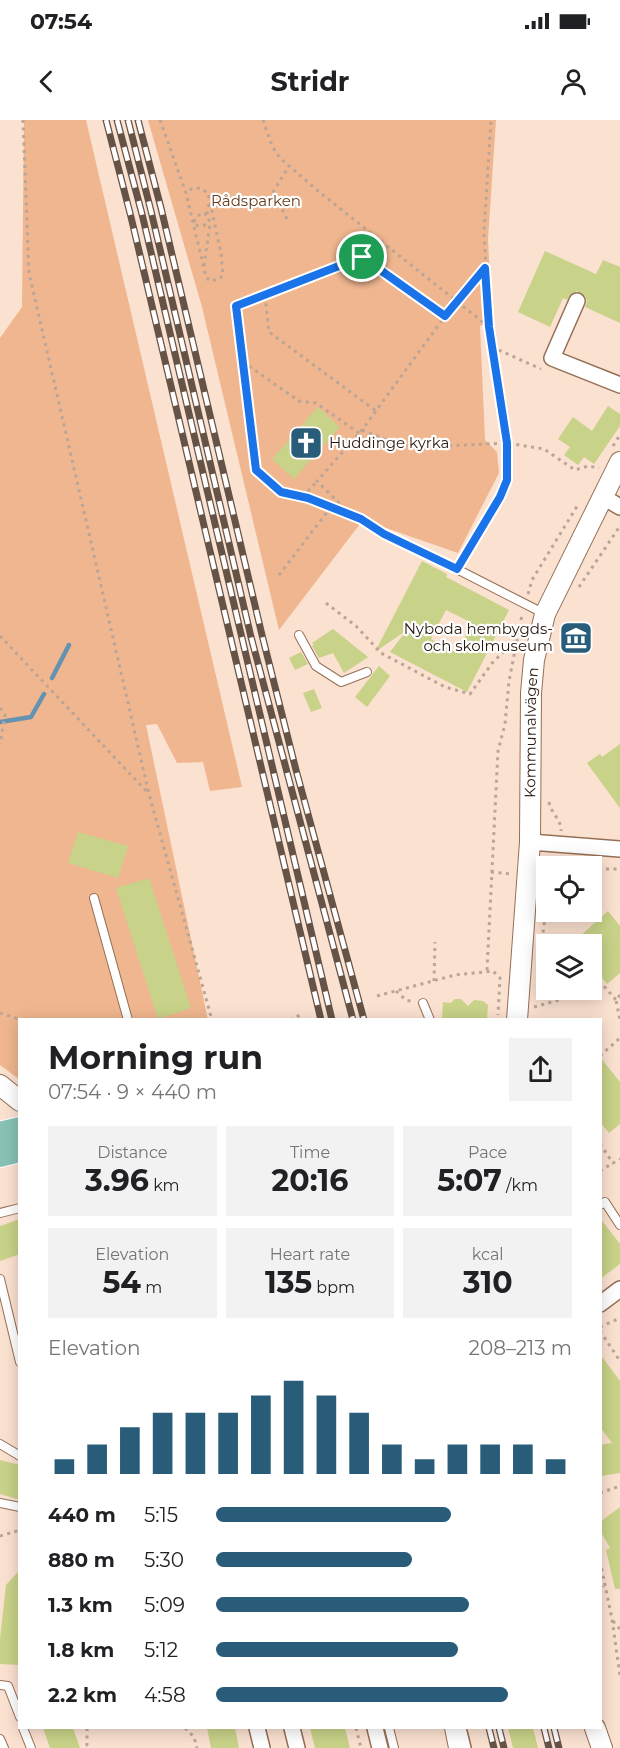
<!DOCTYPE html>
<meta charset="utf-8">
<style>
:root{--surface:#fff;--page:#f2f2f2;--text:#202124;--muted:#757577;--accent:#285c79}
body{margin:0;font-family:Montserrat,sans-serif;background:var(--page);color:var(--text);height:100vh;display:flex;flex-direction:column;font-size:22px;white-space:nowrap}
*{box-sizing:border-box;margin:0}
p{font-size:20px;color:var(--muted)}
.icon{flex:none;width:33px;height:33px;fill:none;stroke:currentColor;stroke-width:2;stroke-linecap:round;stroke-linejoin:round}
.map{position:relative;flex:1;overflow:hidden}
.side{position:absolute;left:18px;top:898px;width:584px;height:711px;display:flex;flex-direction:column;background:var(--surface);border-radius:0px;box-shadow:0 3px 15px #0003}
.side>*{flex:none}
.controls{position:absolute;left:536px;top:736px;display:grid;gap:12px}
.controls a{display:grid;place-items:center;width:66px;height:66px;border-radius:0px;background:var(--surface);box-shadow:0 3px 15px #0003;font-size:30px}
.pin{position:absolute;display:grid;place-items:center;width:51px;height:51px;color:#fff;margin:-26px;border:3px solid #fff;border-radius:50%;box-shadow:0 2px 6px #0007}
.round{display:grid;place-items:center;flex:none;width:63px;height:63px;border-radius:0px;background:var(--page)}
.overview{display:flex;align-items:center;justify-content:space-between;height:102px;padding:0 30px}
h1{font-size:33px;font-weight:700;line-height:45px}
.stats{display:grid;grid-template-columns:repeat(3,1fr);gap:9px;height:102px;padding:6px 30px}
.stats div{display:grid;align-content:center;border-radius:0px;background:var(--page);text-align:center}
.stats b{font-size:30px;font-weight:700}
.stats small{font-size:16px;font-weight:400}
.stats p{font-size:16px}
.chart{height:168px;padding:12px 30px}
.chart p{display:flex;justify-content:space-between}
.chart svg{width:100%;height:108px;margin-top:6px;stroke:var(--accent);stroke-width:6}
ul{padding:0 30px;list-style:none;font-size:20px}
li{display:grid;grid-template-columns:96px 72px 1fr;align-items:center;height:45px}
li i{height:15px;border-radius:8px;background:var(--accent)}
.status{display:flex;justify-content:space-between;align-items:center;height:42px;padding:0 30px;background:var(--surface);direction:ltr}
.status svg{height:16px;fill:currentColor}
header{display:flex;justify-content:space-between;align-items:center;height:78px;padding:0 30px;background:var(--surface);font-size:27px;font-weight:700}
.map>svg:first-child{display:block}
.green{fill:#efb68f}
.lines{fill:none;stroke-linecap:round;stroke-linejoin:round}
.stream{stroke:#6393af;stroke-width:4.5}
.building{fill:#c8d288;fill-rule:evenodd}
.service-casing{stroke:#956f55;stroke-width:10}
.minor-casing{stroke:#956f55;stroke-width:18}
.tertiary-casing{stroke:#956f55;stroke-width:22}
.primary-casing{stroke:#fff;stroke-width:28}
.path{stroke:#bba596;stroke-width:3;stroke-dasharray:3 4.5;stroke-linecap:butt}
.service{stroke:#fff;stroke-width:8}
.minor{stroke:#fff;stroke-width:15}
.tertiary{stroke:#fff;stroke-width:20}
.primary{stroke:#87c2b5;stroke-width:26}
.rail-casing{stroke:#665347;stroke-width:7}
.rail{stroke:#fff;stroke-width:4.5;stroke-dasharray:14;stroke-linecap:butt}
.route-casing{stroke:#fff;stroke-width:12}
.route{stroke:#1a73e8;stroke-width:8}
.labels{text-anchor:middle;stroke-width:4.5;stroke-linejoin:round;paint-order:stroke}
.park-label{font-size:15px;fill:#653a1a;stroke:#fff}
.poi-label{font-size:15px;fill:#291a10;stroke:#fff;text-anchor:start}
.street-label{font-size:15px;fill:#291a10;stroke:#fff}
</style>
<div class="status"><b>07:54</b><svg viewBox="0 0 49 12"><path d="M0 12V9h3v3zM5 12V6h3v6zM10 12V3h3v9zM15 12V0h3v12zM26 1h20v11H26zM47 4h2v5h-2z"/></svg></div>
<header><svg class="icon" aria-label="back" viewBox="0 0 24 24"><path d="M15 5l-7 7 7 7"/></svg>Stridr<svg class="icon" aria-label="person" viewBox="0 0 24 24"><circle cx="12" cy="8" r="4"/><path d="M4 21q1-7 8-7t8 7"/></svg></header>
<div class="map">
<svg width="620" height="1628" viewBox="0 0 620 1628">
<rect width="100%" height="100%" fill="#fbe1d0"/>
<g class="green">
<path d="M 24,0 L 86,0 L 242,667 L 210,671 L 203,642 L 177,643 L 157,604 L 146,605 L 208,900 L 20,900 L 19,959 L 0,945 L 0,218 L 22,187 Z"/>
<path d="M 148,0 L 496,0 L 488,119 L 492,201 L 480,206 L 485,320 L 497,332 L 499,353 L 458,433 L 363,400 L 279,510 L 202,187 Z"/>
</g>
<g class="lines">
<g class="stream">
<path d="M 52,558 L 69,525"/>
<path d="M 0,602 L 31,597 L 44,574"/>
</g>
</g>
<g class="building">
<path d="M 545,131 L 596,154 L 603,140 L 620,147 L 620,203 L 585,187 L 587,181 L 585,176 L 577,171 L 571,174 L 567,180 L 563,178 L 550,207 L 518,192 Z"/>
<path d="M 608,286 L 620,294 L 620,306 L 594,344 L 584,337 L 578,345 L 564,335 L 570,327 L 558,319 L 573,297 L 592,311 Z"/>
<path d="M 318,287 L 340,307 L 294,359 L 272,339 Z"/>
<path d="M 422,441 L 447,454 L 446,457 L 509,490 L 467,572 L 390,532 L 407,510 L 375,532 ZM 446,490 L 472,503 L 457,533 L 431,519 Z"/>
<path d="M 579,502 L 589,527 L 574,533 L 563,509 Z"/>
<path d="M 333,509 L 368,537 L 344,553 L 333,533 L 319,538 L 312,526 L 314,525 L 312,523 Z"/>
<path d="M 301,532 L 308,544 L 295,550 L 289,538 Z"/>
<path d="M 379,546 L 390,556 L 367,587 L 355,577 Z"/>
<path d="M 314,569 L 322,588 L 311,592 L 303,573 Z"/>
<path d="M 620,624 L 620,688 L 587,643 L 600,634 L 602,637 Z"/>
<path d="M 78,712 L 128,726 L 118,758 L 68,743 Z"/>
<path d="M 149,758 L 191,888 L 158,899 L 116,768 Z"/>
<path d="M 608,791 L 620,806 L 620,853 L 607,864 L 591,844 L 591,825 L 570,825 Z"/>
<path d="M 455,879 L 461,879 L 468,886 L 474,880 L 483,881 L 488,885 L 487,900 L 442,899 L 443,882 L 451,883 Z"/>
<path d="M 600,937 L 620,962 L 620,1004 L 609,1013 L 600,1002 Z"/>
<path d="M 600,1098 L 620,1124 L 620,1144 L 600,1159 Z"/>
<path d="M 20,1099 L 20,1134 L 0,1141 L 0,1106 Z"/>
<path d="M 600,1234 L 620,1261 L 620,1353 L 600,1356 L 600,1325 L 612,1323 L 600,1307 Z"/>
<path d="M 0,1340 L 20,1345 L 20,1380 L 0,1374 Z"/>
<path d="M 620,1387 L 620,1469 L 615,1469 L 606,1430 L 610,1428 L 600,1410 L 600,1402 Z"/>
<path d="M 20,1450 L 20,1545 L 0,1544 L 0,1519 L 6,1465 Z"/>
<path d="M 43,1608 L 73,1608 L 80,1628 L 50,1628 Z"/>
<path d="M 207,1608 L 235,1608 L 239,1628 L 211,1628 Z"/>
<path d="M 310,1608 L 345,1608 L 350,1628 L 315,1628 Z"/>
<path d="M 508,1608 L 533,1608 L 538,1628 L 513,1628 Z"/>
</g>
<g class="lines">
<defs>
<g id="service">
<path d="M 383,414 L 439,440 L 543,493"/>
<path d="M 299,515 L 316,546 L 341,562 L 367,552"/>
<path d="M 94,778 L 128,900"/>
<path d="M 423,883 L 430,900"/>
<path d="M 600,1085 L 605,1082 L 620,1105"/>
<path d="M 0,1093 L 20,1088"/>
<path d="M 0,1159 L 20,1242"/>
<path d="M 0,1324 L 20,1336"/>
<path d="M 0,1383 L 20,1387"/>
<path d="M 0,1565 L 8,1566 L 20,1597"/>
<path d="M 23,1608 L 31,1628"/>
<path d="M 389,1608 L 394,1628"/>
<path d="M 449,1608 L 453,1628"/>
<path d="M 0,1619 L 4,1628"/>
</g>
<g id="minor">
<path d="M 577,181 L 552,238 L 620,265"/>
<path d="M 603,377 L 620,387"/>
<path d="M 530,722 L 620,729"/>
<path d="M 600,1184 L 620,1169"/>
<path d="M 257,1608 L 262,1628"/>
<path d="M 292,1608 L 297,1628"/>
<path d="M 375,1608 L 380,1628"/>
<path d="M 458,1608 L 463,1628"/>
</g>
<g id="tertiary">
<path id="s1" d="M 517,900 L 530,722 L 531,573 L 534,540 L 545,494 L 620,342"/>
<path d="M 0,965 L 20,981"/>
<path d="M 595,1608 L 602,1628"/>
</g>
<g id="primary">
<path d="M 0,1015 L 20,1010"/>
<path d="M 0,1034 L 20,1029"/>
</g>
</defs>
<use href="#service" class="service-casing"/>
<use href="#minor" class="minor-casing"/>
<use href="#tertiary" class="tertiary-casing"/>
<use href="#primary" class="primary-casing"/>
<g class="path">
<path d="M 23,0 L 29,153 L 149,674 L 212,900"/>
<path d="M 160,0 L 185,70 L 186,73 L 206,157 L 210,161 L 219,159 L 223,155 L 221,133 L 208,73 L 200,68 L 185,70"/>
<path d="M 263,0 L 272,26 L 280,38 L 318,71 L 489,207 L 507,323 L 507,360 L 500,377 L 463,439"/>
<path d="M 207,95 L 204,93 L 197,96 L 193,103 L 198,106 L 210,104"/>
<path d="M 287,99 L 273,72 L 289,46"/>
<path d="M 204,146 L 210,104 L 207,92 L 209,84"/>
<path d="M 265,176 L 269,212 L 376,291"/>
<path d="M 489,207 L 484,112 L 491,0"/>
<path d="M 492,227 L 541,249"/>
<path d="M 243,242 L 299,281 L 316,283 L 359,313"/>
<path d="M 362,310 L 399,325 L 426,327 L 507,323 L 544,329 L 575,350 L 588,346 L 599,348"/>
<path d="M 613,326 L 620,315"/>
<path d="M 303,377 L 317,361"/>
<path d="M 350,394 L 317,361 L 362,310 L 456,181 L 485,148"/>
<path d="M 375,408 L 361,399 L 308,378 L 281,372 L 256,350 L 236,186 L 362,137 L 445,197"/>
<path d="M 279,455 L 331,387"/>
<path d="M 579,467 L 620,406"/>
<path d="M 528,474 L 532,460 L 579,383"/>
<path d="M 326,483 L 356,506 L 381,533 L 445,567 L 470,574 L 493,542 L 515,521"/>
<path d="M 0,516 L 149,674"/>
<path d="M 0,588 L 5,595 L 0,624"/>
<path d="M 549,682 C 551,693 562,701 561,711"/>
<path d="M 559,739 L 563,747"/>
<path d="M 591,749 L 620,749"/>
<path d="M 491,752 L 511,754"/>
<path d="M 542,820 L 546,790"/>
<path d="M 487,850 L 498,631 L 505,604 L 509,561 L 522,495"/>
<path d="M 591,859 L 603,865 L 616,880"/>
<path d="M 434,861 L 435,822"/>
<path d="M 396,871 L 406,880 L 414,882"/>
<path d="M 620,875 L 616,880 L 620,900"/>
<path d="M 377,876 L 455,855 L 493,851 L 500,858 L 498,895"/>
<path d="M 534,887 L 559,880 L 570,870"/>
<path d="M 0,893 L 22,900"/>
<path d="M 290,900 L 300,895"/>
<path d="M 600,936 L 620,918"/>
<path d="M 600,1024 L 613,1043 L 620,1039"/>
<path d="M 600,1051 L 613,1043"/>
<path d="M 600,1207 L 620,1198"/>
<path d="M 600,1211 L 620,1241"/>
<path d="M 600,1373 L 620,1366"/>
<path d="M 0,1416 L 20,1410"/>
<path d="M 600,1441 L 612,1499 L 620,1556"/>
<path d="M 600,1474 L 603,1466"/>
<path d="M 613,1501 L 620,1509"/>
<path d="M 87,1608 L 87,1625 L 91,1628"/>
<path d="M 185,1608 L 194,1617 L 197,1628"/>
<path d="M 356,1608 L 361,1628"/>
</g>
<use href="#service" class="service"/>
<use href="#minor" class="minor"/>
<use href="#tertiary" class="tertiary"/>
<use href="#primary" class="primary"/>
<defs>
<g id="rail">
<path d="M 106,0 L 131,97 L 321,900"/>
<path d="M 117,0 L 142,94 L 332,900"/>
<path d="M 128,0 L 151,91 L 251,517 L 353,900"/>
<path d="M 138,0 L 161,88 L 262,515 L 296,650 L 364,900"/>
<path d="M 489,1608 L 494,1628"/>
<path d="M 499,1608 L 504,1628"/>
<path d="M 544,1608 L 549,1628"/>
<path d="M 554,1608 L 559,1628"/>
</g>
</defs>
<use href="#rail" class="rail-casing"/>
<use href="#rail" class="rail"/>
</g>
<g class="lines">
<defs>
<path id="route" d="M 362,137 L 445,196 L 485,148 L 489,207 L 507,323 L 507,360 L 500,377 L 457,449 L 384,414 L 361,399 L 308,378 L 281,372 L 256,350 L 236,186 Z"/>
</defs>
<use href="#route" class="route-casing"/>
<use href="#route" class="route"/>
</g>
<defs>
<symbol id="church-square" viewBox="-11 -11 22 22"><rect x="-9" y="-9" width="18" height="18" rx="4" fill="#285c79" stroke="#fff"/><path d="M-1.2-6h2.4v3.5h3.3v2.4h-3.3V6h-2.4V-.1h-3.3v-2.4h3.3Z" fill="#fff"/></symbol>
<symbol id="museum-square" viewBox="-11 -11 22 22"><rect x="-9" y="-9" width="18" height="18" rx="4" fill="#285c79" stroke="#fff"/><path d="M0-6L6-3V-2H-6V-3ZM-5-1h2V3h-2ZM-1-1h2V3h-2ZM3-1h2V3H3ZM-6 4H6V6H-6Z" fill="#fff"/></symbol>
</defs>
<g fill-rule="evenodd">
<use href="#church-square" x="287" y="304" width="38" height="38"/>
<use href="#museum-square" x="557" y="499" width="38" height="38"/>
</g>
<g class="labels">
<g class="park-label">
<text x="256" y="86">Rådsparken</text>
</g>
<g class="poi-label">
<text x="329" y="328">Huddinge kyrka</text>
<text x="553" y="514" text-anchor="end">Nyboda hembygds-<tspan x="553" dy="17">och skolmuseum</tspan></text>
</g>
<g class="street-label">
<text dy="5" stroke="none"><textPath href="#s1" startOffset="288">Kommunalvägen</textPath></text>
</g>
</g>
</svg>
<div class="controls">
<a><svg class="icon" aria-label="locate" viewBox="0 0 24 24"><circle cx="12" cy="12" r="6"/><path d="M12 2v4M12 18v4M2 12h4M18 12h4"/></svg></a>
<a><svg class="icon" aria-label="layers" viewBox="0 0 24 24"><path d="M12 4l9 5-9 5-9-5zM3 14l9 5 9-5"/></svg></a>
</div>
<div class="pin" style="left:362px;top:137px;background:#1e9e55"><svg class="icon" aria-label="arrive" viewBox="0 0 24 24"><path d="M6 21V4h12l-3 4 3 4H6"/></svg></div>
<section class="side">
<div class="overview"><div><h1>Morning run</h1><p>07:54 · 9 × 440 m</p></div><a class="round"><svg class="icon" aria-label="share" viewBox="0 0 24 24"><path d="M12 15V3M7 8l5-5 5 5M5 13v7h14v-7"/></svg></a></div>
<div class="stats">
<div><p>Distance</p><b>3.96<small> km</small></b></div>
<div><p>Time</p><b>20:16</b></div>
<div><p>Pace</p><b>5:07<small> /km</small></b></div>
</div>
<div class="stats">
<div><p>Elevation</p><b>54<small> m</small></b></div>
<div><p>Heart rate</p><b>135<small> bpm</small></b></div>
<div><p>kcal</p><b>310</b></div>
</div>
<div class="chart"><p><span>Elevation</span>208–213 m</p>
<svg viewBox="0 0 160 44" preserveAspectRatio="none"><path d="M5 44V38M15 44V32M25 44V25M35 44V19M45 44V19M55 44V19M65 44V12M75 44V6M85 44V12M95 44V19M105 44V32M115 44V38M125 44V32M135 44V32M145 44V32M155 44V38"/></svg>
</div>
<ul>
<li><b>440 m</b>5:15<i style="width:66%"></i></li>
<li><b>880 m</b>5:30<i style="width:55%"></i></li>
<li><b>1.3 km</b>5:09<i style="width:71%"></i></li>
<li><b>1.8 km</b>5:12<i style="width:68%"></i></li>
<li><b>2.2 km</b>4:58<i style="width:82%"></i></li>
</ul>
</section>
</div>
